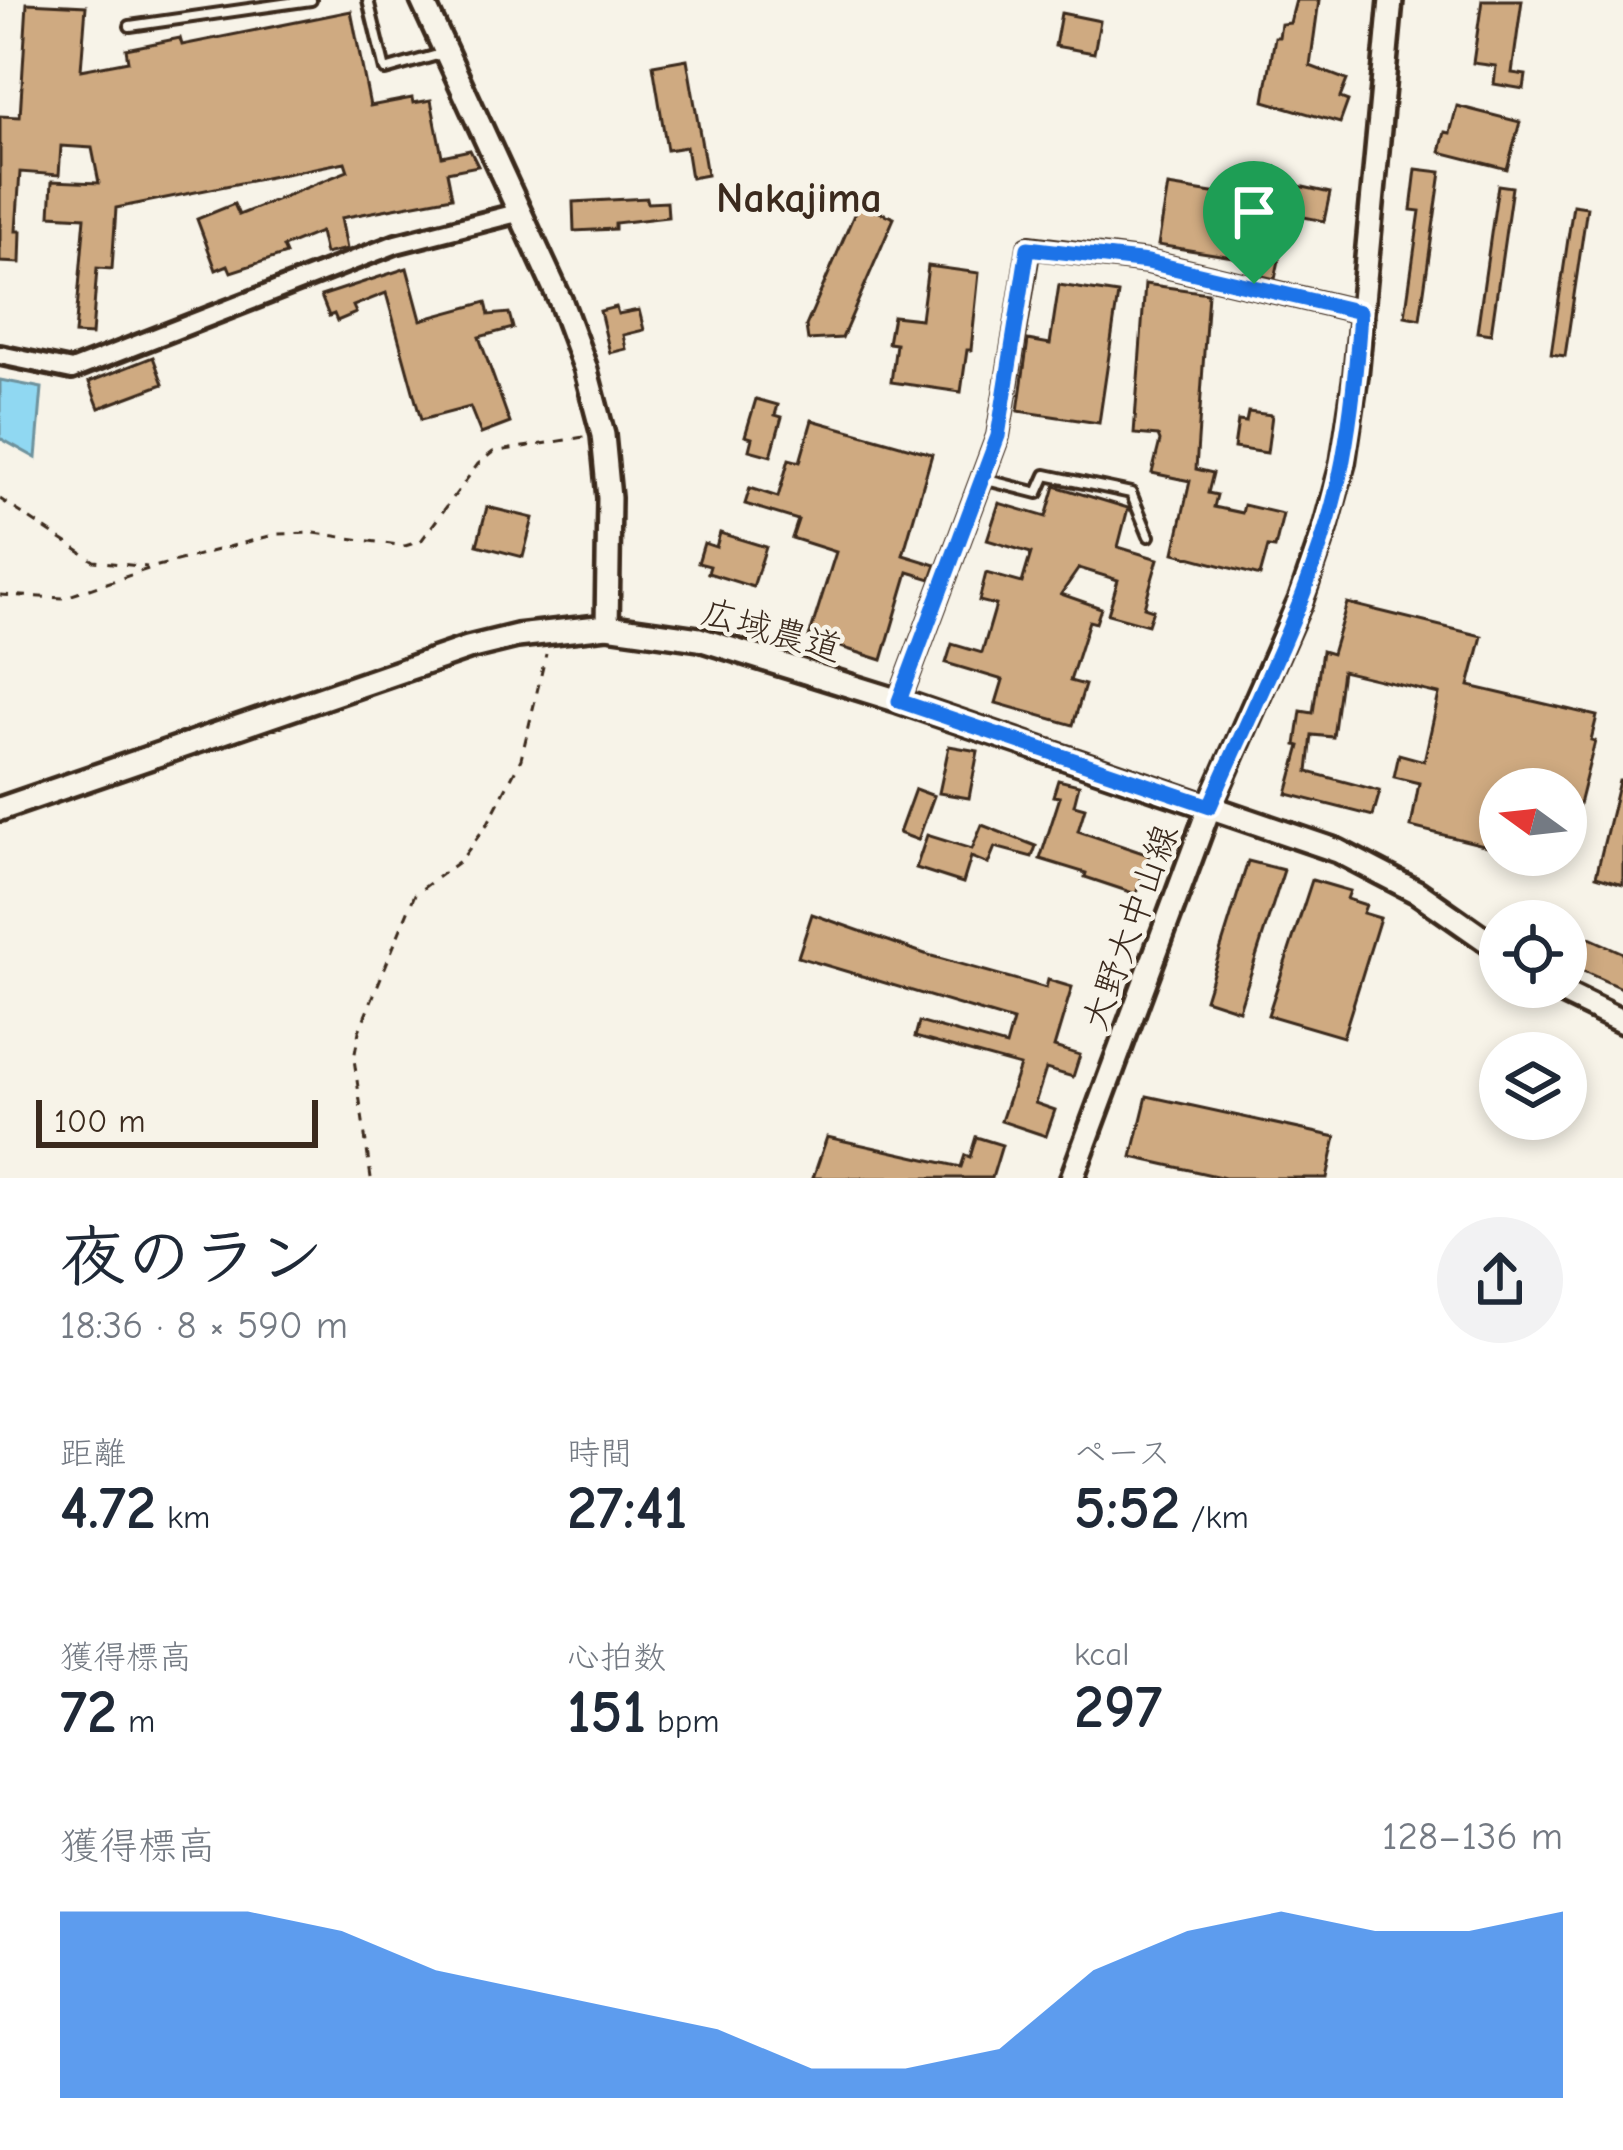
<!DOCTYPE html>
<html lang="ja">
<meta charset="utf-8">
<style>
:root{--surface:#fff;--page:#f2f2f3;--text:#1f2937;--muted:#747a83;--accent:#1a73e8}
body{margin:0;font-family:"Comic Neue","Klee One",sans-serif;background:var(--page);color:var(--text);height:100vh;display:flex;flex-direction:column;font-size:45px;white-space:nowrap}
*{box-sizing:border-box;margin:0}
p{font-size:39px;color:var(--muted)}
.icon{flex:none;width:66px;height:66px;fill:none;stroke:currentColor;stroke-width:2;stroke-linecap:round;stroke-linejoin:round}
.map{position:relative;height:1178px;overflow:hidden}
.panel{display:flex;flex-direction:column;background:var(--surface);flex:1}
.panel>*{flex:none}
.needle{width:78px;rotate:285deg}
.tools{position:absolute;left:1479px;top:768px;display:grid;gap:24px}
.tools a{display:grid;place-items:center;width:108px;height:108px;border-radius:50%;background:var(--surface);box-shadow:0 6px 18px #0003;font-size:60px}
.scale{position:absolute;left:36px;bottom:30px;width:282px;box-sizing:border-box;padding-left:12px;border:6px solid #3b2a1e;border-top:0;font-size:33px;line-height:42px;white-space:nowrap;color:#3b2a1e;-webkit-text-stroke:9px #f7f3e8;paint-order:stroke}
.pin{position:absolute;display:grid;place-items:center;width:102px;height:102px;color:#fff;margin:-123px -51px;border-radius:50% 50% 50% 0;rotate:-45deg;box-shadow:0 0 12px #0007}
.pin .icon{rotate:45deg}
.round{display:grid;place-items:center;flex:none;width:126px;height:126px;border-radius:63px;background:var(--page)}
.headline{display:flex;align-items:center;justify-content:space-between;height:204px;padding:0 60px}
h1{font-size:66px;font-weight:800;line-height:90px}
.metrics{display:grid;grid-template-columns:repeat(3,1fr);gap:18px;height:204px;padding:12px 60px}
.metrics div{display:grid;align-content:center}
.metrics b{font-size:60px;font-weight:800}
.metrics small{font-size:33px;font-weight:400}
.metrics p{font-size:33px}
.chart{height:336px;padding:24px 60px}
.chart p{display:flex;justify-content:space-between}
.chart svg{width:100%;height:216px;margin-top:12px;fill:var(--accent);opacity:.7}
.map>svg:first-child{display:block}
.water{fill:#90d8f2;stroke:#6e929d;stroke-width:3}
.building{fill:#cfaa81;stroke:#3b2a1e;stroke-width:3}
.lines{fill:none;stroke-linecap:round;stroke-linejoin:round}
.service-casing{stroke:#3b2a1e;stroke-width:16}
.minor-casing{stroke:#3b2a1e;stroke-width:26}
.tertiary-casing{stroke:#3b2a1e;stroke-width:30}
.secondary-casing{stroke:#3b2a1e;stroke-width:30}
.path{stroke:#3b2a1e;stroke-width:3;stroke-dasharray:9 9;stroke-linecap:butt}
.service{stroke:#f7f3e8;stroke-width:8}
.minor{stroke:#f7f3e8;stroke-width:16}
.tertiary{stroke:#f7f3e8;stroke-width:21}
.secondary{stroke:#f7f3e8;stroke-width:21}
.route-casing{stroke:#fff;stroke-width:24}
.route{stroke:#1a73e8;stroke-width:15}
.labels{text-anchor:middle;stroke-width:9;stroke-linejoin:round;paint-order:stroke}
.street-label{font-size:36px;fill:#3b2a1e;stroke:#f7f3e8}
.quarter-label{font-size:42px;font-weight:bold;fill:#3b2a1e;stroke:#f7f3e8}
</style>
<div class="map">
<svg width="1623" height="1178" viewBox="0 0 1623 1178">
<rect width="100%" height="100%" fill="#f7f3e8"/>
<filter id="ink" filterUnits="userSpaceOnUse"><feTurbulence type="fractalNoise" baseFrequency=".00833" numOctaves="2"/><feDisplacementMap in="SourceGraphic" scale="24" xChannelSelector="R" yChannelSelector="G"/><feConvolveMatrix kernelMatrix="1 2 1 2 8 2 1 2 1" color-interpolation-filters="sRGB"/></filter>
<g filter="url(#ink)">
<path class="water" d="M 0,380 L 42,388 L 36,458 L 0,438 Z"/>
<g class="building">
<path d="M 1296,0 L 1319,0 L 1310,66 L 1347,80 L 1340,98 L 1348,101 L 1340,123 L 1264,101 L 1275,37 L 1279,37 L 1281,24 L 1290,23 Z"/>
<path d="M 1482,0 L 1522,0 L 1512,73 L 1526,75 L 1524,89 L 1494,84 L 1496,66 L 1473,63 Z"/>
<path d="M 27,3 L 86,6 L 81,70 L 128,61 L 126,49 L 180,38 L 182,45 L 351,11 L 370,106 L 412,98 L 413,103 L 431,100 L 442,156 L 470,150 L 478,166 L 447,172 L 452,197 L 341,218 L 347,249 L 325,254 L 320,232 L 283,247 L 286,254 L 231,272 L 228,265 L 216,270 L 197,219 L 234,204 L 239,215 L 348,171 L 345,162 L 116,208 L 112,269 L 97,268 L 92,335 L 75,334 L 85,217 L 50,215 L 52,181 L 99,183 L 92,148 L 61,146 L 59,175 L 20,172 L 16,231 L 21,231 L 20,263 L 0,262 L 0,116 L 20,117 Z"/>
<path d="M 1061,13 L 1100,21 L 1094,53 L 1055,46 Z"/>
<path d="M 687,59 L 707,175 L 691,178 L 686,147 L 667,150 L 653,65 Z"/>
<path d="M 1457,106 L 1520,122 L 1507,169 L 1440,152 L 1445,132 L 1450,133 Z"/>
<path d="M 1416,169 L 1441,172 L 1420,319 L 1405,316 L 1420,211 L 1411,210 Z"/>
<path d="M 1267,179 L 1330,193 L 1324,221 L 1289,214 L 1275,279 L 1262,276 L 1264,262 L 1158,245 L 1168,186 L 1262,201 Z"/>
<path d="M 1498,185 L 1512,187 L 1491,334 L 1477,332 Z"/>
<path d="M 647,198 L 648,203 L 667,202 L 668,217 L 615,223 L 615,229 L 574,231 L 573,202 Z"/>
<path d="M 859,203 L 894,218 L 842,338 L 808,340 L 806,326 Z"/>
<path d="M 1573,205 L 1587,207 L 1565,356 L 1551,354 Z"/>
<path d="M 928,266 L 979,273 L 971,350 L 967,350 L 961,392 L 891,382 L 896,344 L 888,343 L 893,316 L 921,319 Z"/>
<path d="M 407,268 L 421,320 L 486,302 L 489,315 L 509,313 L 513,328 L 479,337 L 510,423 L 481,434 L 470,407 L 421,420 L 386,293 L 353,306 L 356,313 L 337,321 L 334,314 L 329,316 L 321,296 Z"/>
<path d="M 1145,284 L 1208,293 L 1196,469 L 1213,473 L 1208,493 L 1217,495 L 1214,507 L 1242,513 L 1244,505 L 1283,514 L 1275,548 L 1268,547 L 1260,576 L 1174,553 L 1190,481 L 1152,473 L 1160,441 L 1158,436 L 1134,434 Z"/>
<path d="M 1059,285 L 1118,294 L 1099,423 L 1018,411 L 1028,340 L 1050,344 Z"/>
<path d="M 616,307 L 618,314 L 639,310 L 644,330 L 623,335 L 626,349 L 610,353 L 600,311 Z"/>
<path d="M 153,357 L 163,384 L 99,408 L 89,382 Z"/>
<path d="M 756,399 L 778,405 L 775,415 L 782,417 L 771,456 L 749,450 L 752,438 L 745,436 Z"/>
<path d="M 1248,412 L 1272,415 L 1267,453 L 1234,448 L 1238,421 L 1246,422 Z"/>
<path d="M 812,420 L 932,454 L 903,555 L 936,565 L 931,579 L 908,572 L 882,660 L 809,637 L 836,552 L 792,538 L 798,520 L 745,504 L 750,488 L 778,497 L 789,459 L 800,462 Z"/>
<path d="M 1055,486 L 1128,508 L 1118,547 L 1158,559 L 1144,607 L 1153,610 L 1148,625 L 1108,614 L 1118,580 L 1079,568 L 1061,594 L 1101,608 L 1096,623 L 1089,621 L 1070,681 L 1085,685 L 1073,725 L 996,703 L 1003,680 L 946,663 L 952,644 L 982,653 L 996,605 L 979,601 L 986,573 L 1022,583 L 1031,553 L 987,540 L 999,503 L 1046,517 Z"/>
<path d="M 487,507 L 533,518 L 523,557 L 477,545 Z"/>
<path d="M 720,533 L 766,547 L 753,587 L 708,573 L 710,566 L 698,563 L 704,543 L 716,547 Z"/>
<path d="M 1347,603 L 1482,636 L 1469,686 L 1597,716 L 1591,740 L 1595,741 L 1572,832 L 1566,831 L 1566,789 L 1500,789 L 1500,849 L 1411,827 L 1419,783 L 1394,777 L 1399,754 L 1424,761 L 1439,694 L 1342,671 L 1333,737 L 1312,735 L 1308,772 L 1380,791 L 1373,816 L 1287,794 L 1300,746 L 1296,745 L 1301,711 L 1313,713 L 1322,651 L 1332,654 Z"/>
<path d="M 949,746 L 978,751 L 969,798 L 939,793 Z"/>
<path d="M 1058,780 L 1079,785 L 1074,805 L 1085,808 L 1078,831 L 1149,855 L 1136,894 L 1085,877 L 1086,873 L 1040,859 L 1060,797 L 1053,796 Z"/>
<path d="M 1619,781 L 1623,781 L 1623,884 L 1596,876 Z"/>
<path d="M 915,789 L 934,796 L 918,840 L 899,833 Z"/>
<path d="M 982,825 L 1036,846 L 1032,857 L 995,847 L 988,864 L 971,857 L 963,883 L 916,868 L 927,835 L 972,849 Z"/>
<path d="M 1248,861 L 1284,870 L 1239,1010 L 1205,999 Z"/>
<path d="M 1312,880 L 1350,891 L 1347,899 L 1366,905 L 1363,913 L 1380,918 L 1343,1037 L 1268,1015 Z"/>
<path d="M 812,914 L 928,955 L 1046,988 L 1048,980 L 1072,987 L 1054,1047 L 1080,1055 L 1073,1077 L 1046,1069 L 1035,1103 L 1055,1110 L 1046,1136 L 1001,1121 L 1020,1066 L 915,1037 L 919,1022 L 1006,1046 L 1013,1021 L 798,957 Z"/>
<path d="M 1583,935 L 1623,953 L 1623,989 L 1570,965 Z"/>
<path d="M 1147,1096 L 1336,1137 L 1327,1178 L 1225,1178 L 1132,1157 Z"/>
<path d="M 827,1137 L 961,1167 L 965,1155 L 970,1157 L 976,1137 L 1002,1145 L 992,1178 L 813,1178 Z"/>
</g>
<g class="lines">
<defs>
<g id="service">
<path d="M 368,0 L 385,70 L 441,54"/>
<path d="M 130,26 L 311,0"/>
<path d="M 983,479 L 1038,493 L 1046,475 L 1131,493 L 1149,536"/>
</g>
<g id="minor">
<path d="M 0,355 L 72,370 L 396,244 L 521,212"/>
<path d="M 899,701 L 998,436 L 1029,247 L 1148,262 L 1360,312"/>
</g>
<g id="tertiary">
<path d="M 422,0 L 561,302 L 585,367 L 603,435 L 609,498 L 607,626"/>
<path d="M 0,809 L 468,648 L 517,636 L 607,626 L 699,639 L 899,701 L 1338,851 L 1417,892 L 1500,950"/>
<path d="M 1551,987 L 1623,1022"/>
</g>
<path id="secondary" d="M 1072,1178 L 1210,806 L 1301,599 L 1325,529 L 1343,463 L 1356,376 L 1391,0"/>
</defs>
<use href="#service" class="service-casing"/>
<use href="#minor" class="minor-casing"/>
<use href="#tertiary" class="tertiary-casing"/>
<use href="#secondary" class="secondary-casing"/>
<g class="path">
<path d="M 0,499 L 94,561 L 147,567"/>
<path d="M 0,595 L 63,598 L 154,567 L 277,534 L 314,533 L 405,546 L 421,541 L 478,464 L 493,452 L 584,437"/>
<path d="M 371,1178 L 354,1059 L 359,1031 L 415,894 L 461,860 L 488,823 L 521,759 L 546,654"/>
</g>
<use href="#service" class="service"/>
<use href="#minor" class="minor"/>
<use href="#tertiary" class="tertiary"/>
<use href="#secondary" class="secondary"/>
</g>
</g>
<g class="lines" filter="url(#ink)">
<defs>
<path id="route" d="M 1028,248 L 1148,262 L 1360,312 C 1357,362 1352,411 1343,460 C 1320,581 1258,694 1210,806 L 899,701 L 998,436 Z"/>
</defs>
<use href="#route" class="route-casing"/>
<use href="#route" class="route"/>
</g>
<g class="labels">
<g class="street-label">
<text transform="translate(772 629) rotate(16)" y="13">広域農道</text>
<text transform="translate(1129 927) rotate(-70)" y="13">大野大中山線</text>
</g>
<g class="quarter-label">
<text x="799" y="212">Nakajima</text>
</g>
</g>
</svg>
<div class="tools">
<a><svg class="needle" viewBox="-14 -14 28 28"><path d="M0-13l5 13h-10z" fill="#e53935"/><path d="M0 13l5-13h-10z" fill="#747a83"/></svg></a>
<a><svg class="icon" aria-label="locate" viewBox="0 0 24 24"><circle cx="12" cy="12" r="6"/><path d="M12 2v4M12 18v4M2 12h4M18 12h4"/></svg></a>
<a><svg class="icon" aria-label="layers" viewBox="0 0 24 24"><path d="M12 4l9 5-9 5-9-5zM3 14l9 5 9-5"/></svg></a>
</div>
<div class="scale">100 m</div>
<div class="pin" style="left:1254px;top:284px;background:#1e9e55"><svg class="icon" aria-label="arrive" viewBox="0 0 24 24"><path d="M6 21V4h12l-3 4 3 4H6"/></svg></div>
</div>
<section class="panel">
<div class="headline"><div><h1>夜のラン</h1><p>18:36 · 8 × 590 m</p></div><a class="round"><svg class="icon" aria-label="share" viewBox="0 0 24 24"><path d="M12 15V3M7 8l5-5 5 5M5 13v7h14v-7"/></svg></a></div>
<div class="metrics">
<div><p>距離</p><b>4.72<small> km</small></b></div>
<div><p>時間</p><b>27:41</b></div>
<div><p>ペース</p><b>5:52<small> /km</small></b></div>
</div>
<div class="metrics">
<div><p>獲得標高</p><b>72<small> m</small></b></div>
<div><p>心拍数</p><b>151<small> bpm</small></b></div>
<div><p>kcal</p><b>297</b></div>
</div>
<div class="chart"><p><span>獲得標高</span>128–136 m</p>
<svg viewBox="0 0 160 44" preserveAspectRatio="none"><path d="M0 44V6L10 6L20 6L30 10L40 18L50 22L60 26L70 30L80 38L90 38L100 34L110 18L120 10L130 6L140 10L150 10L160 6V44z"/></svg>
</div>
</section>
